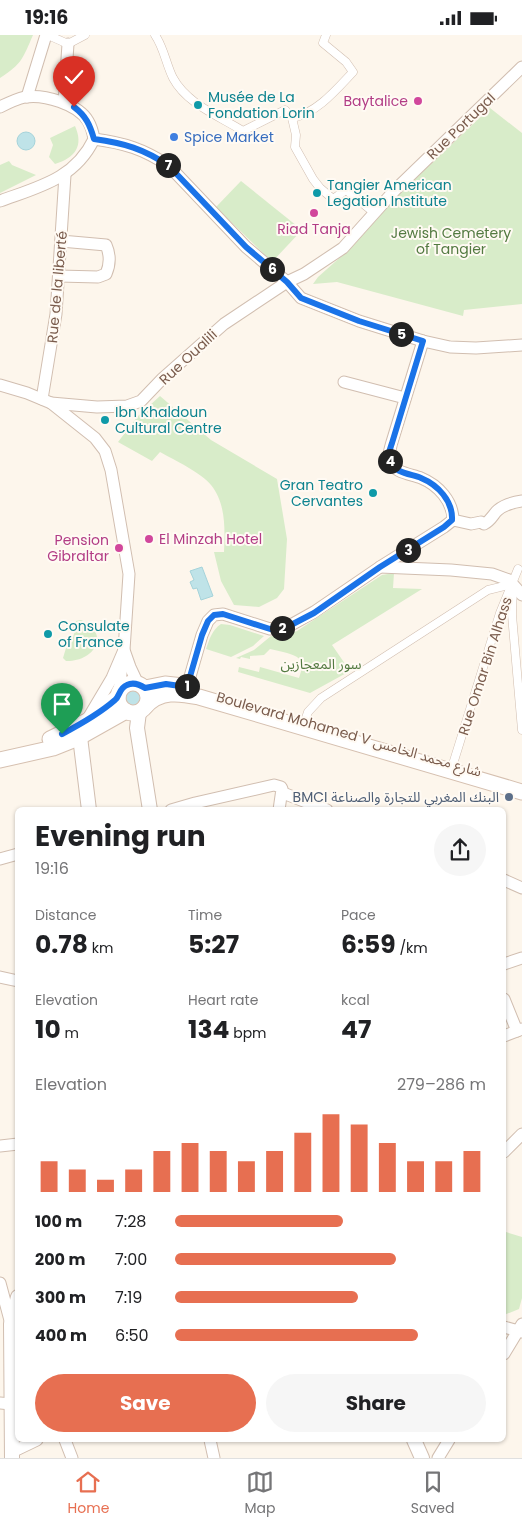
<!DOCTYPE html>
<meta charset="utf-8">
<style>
:root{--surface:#fff;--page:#f6f6f6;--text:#202124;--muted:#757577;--line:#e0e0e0;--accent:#e76f51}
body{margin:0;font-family:Poppins,"Noto Sans Arabic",sans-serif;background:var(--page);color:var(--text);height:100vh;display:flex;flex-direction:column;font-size:19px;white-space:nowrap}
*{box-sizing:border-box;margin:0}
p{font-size:16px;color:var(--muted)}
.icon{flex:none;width:28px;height:28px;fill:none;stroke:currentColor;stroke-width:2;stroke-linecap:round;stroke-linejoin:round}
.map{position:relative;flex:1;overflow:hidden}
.sheet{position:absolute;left:15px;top:772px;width:491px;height:635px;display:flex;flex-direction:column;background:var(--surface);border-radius:8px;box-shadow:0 1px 4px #0004}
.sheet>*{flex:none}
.pin{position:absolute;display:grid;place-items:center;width:42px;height:42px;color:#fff;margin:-51px -21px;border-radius:50% 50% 50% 0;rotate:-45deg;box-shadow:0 0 5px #0007}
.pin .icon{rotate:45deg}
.km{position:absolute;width:25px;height:25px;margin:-12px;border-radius:50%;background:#222;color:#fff;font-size:14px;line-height:25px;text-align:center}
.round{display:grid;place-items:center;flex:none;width:52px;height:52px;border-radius:26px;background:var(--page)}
.headline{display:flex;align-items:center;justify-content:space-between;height:85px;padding:0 20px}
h1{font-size:28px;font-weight:700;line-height:38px}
.metrics{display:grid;grid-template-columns:repeat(3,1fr);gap:8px;height:85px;padding:5px 20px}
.metrics div{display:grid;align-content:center}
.metrics b{font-size:25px;font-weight:700}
.metrics small{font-size:14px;font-weight:400}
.metrics p{font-size:14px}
.chart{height:140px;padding:10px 20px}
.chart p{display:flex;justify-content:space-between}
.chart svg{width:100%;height:90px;margin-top:5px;stroke:var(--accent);stroke-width:6}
.action{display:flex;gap:10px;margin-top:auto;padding:10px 20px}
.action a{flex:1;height:58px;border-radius:30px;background:var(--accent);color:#fff;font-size:20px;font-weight:700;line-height:58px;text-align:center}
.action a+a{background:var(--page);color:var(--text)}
ul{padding:0 20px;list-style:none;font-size:16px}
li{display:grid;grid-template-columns:80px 60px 1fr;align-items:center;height:38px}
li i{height:12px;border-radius:6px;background:var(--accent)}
.status{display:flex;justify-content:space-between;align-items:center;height:35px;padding:0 25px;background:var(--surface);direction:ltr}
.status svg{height:14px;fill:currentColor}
.tabs{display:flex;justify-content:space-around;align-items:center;height:70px;border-top:1px solid var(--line);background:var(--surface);font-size:14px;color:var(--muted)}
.tabs a{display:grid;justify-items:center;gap:2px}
.tabs .on{color:var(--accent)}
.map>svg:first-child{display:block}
.green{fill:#d8ecc9}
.water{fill:#bfe3e8;stroke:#a5d3da}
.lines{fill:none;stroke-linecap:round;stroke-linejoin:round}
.pedestrian-casing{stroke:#d1beb0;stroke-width:9}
.minor-casing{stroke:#d1beb0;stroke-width:13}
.tertiary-casing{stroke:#d1beb0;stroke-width:16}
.secondary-casing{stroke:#d6c0b0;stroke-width:17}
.pedestrian{stroke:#fff;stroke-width:8}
.minor{stroke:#fff;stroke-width:11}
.tertiary{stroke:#fff;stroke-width:14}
.secondary{stroke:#fff;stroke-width:15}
.route-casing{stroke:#fff;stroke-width:10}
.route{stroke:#1a73e8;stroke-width:6}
.hotel-dot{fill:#d1479c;stroke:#fffaf3;stroke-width:2}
.culture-dot{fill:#0f9aa8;stroke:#fffaf3;stroke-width:2}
.shop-dot{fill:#3f7fe0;stroke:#fffaf3;stroke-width:2}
.service-dot{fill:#5c6f8a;stroke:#fffaf3;stroke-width:2}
.labels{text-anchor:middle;stroke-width:4;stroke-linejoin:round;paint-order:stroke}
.culture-label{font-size:14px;fill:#0d838f;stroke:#fffaf3;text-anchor:start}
.hotel-label{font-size:14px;fill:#b23c85;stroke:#fffaf3;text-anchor:end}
.street-label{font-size:14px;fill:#7a5c4d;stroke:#fffaf3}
.shop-label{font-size:14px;fill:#366cbe;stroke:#fffaf3;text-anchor:start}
.park-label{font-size:14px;fill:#537a41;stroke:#fffaf3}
.service-label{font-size:14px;fill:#4e5e75;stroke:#fffaf3;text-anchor:end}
</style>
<div class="status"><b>19:16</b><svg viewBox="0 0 49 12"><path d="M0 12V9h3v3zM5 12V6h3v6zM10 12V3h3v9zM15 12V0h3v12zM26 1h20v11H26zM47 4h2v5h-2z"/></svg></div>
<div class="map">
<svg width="522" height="1423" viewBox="0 0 522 1423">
<rect width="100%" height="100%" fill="#fdf6ec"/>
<g class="green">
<path d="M 0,0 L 33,0 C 23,23 22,29 0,43 Z"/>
<path d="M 490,73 L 522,98 L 522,269 L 464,275 L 463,281 L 337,247 L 313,249 L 318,242 L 353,211 L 398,160 Z"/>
<path d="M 75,91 C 84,111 75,123 55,129 L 49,122 L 53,110 L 50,103 Z"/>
<path d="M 9,126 L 12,130 L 36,140 L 0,158 L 0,130 Z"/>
<path d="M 241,146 L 302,195 L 272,227 L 216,172 Z"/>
<path d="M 160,361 L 211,405 L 277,444 L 287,504 L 284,554 L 277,563 L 259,572 L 234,570 L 221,546 L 214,517 L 224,517 C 225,495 226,468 211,450 C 202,438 174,425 160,417 L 152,426 L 118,407 L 138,381 Z"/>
<path d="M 394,538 L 393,553 L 422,554 L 332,610 L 350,636 L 310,658 L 238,637 L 239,632 L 259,637 L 260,632 L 299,643 C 304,628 304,623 287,618 C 282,617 276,615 270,614 L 264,620 L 250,621 L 250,624 L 241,622 L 240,624 L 236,623 L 254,615 L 271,601 L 283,601 L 297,596 L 382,540 Z"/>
<path d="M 81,585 C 112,599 94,627 66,626 L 63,623 L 66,613 L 70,611 L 75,596 L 72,594 L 76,586 Z"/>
<path d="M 221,589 L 230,590 L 264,601 L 253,611 L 231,622 L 206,614 C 210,603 212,595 221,589 Z"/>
<path d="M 506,1197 L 522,1202 L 522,1263 L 519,1274 L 504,1280 L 504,1198 Z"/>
</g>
<g class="water">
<circle cx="26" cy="106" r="9"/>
<path d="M 202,532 L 213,561 L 201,565 L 197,553 L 193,554 L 190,547 L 194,545 L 190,536 Z"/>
<circle cx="133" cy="663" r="10"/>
</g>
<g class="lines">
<defs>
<g id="pedestrian">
<path d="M 48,0 L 68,9 L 85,0"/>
<path d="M 155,0 C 164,13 166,29 173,43 C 187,69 219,81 243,96 L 285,75 L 292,83 L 296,100 L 295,112 L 313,144 L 320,153 L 333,164 L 346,155 L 372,176"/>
<path d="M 292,83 C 317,78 336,55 353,37 L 346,27 L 323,8 L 326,0"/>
<path d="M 305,686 L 308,677 L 321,663 L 488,555 L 513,549 L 512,580 L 522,695"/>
<path d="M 453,729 L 500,578 L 518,534"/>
</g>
<g id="minor">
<path d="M 27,62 L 46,0"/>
<path d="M 64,68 L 68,9"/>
<path d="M 0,72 C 8,68 16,64 25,62 C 44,59 78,69 88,86 C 91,91 93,98 94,104 C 75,144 38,152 0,166"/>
<path d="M 94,104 C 124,108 144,114 169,131 L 246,212 L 287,247 L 301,263 L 359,286 L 423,306 L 450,312 L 476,313 L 522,310"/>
<path d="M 59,241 L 98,242 L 106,239 C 110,230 110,219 106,210 L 61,206"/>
<path d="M 423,306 L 392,407 C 390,414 388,420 390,427 C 395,438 411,439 421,443 C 438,450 453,466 453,485"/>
<path d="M 344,347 L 405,363"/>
<path d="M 0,350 L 27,358 L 51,368 L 95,403 L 105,416 L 111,435 L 129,539 L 124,615 L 130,632 L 138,649"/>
<path d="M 42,364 L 56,279 L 65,140"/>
<path d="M 51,368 L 97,372 L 127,371 L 141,366 L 163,343 L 224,289 L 287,247 L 304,239 L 343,213 L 395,155 L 522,32"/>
<path d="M 453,485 L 471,489 L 481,487 L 484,489 C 492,485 493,479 498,475 C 504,470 515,467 522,466"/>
<path d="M 380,532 L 451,535 L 492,539 L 509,545 L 522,560"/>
<path d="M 187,652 L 202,600 L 208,586 L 214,580 L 223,579 L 270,594 L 289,591 L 314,577 L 380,532 L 444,492 L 453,485"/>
<path d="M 119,658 L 122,629"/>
<path d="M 90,680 L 112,643 L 124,615"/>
<path d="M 283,758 L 327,775"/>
<path d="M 171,775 L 195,768 L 274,750 L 281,752 L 282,754 L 279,775"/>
<path d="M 0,824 L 18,819"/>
<path d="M 504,845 L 522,853"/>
<path d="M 504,929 L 522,923"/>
<path d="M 0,942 L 18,946"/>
<path d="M 504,964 L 517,996"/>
<path d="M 504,1001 L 522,994"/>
<path d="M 0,1111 L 18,1109"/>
<path d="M 504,1117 L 522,1099"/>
<path d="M 0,1248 L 11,1289"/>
<path d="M 504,1292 L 522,1297"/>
<path d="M 504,1319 L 522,1289"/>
<path d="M 0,1368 L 11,1369"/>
<path d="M 65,1405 L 72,1423"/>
<path d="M 210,1405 L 214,1423"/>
<path d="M 12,1417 L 37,1405"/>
<path d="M 438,1423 L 449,1405"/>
</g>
<g id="tertiary">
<path d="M 139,677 L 137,693 L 150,775"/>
<path d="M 80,702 L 89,775"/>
<path d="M 414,1405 L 422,1423"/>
<path d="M 12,1423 L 11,1289 L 18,1262"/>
</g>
<g id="secondary">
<circle cx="133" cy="663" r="15"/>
<path d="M 145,653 L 165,649 L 183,651"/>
<path d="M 145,672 C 160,655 179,658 199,662 L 522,757"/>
<path d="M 50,704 L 87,686 L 118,662"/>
<path d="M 0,725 L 53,713 L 78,703 L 126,676"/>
</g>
</defs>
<use href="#pedestrian" class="pedestrian-casing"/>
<use href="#minor" class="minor-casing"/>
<use href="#tertiary" class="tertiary-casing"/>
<use href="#secondary" class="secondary-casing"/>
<use href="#pedestrian" class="pedestrian"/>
<use href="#minor" class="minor"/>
<use href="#tertiary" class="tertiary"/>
<use href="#secondary" class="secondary"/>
</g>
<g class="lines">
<defs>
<path id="route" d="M 62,699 C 81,689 99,679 115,665 C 120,661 119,653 127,650 C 133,647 139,649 145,653 L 166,649 L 187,652 L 202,600 L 208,586 L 214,580 L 223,579 L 270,594 L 289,591 L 314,578 L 380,532 L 444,492 L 452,485 C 453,466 438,450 421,443 C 411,439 395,438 390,427 C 387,420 390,414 392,408 L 423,306 L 359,286 L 301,263 L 287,247 L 246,212 L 169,131 C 144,114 124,108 94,104 C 90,90 86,81 74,72"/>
</defs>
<use href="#route" class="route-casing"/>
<use href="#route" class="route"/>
</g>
<g class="hotel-dot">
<circle cx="418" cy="66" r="5"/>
<circle cx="314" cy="178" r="5"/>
<circle cx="149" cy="504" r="5"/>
<circle cx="119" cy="513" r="5"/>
</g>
<g class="culture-dot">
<circle cx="198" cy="70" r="5"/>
<circle cx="317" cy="158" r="5"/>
<circle cx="105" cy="385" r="5"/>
<circle cx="373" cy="458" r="5"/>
<circle cx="48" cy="599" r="5"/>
</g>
<circle class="shop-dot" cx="174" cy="102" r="5"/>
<circle class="service-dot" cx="509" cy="762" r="5"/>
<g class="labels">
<g class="culture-label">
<text x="208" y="67">Musée de La<tspan x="208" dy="16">Fondation Lorin</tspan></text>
<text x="327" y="155">Tangier American<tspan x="327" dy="16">Legation Institute</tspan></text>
<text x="115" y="382">Ibn Khaldoun<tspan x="115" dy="16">Cultural Centre</tspan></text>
<text x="363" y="455" text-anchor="end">Gran Teatro<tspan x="363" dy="16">Cervantes</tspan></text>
<text x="58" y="596">Consulate<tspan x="58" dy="16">of France</tspan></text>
</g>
<g class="hotel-label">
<text x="408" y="71">Baytalice</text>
<text x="314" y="199" text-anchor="middle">Riad Tanja</text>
<text x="159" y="509" text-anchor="start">El Minzah Hotel</text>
<text x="109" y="510">Pension<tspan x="109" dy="16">Gibraltar</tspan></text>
</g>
<g class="street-label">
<text transform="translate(461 91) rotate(-44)" y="5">Rue Portugal</text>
<text transform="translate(57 252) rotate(-85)" y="5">Rue de la liberté</text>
<text transform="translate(188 322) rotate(-43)" y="5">Rue Oualili</text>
<text transform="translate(485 631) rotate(-72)" y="5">Rue Omar Bin Alhass</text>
<text transform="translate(349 699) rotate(16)" y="5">Boulevard Mohamed V شارع محمد الخامس</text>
</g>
<g class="shop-label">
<text x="184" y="107">Spice Market</text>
</g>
<g class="park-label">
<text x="451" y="203">Jewish Cemetery<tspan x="451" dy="16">of Tangier</tspan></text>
<text x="321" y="634">سور المعجازين</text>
</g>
<g class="service-label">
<text x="499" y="767">BMCI البنك المغربي للتجارة والصناعة</text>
</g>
</g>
</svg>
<div class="pin" style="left:62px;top:699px;background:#1e9e55"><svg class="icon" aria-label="arrive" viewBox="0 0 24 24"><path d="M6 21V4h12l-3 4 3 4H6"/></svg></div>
<div class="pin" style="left:74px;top:72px;background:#d93025"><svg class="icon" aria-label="check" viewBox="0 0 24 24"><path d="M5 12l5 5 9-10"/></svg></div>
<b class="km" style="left:187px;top:651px">1</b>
<b class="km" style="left:282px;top:593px">2</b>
<b class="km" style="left:408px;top:515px">3</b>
<b class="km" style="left:390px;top:426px">4</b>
<b class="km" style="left:401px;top:299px">5</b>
<b class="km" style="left:272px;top:234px">6</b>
<b class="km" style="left:168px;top:130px">7</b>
<section class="sheet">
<div class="headline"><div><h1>Evening run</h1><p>19:16</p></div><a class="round"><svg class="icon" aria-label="share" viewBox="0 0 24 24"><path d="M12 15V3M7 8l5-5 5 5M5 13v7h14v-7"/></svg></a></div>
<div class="metrics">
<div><p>Distance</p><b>0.78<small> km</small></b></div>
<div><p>Time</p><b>5:27</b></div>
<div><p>Pace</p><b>6:59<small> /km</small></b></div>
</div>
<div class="metrics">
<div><p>Elevation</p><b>10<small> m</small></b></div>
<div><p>Heart rate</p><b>134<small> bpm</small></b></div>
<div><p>kcal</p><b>47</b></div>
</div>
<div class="chart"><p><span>Elevation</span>279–286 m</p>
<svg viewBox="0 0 160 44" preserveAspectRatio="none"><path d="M5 44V29M15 44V33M25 44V38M35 44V33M45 44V24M55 44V20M65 44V24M75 44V29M85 44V24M95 44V15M105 44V6M115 44V11M125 44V20M135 44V29M145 44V29M155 44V24"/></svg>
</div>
<ul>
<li><b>100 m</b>7:28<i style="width:54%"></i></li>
<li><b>200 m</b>7:00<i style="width:71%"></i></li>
<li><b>300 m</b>7:19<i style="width:59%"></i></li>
<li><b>400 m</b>6:50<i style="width:78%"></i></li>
</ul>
<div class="action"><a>Save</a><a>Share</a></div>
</section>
</div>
<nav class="tabs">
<a class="on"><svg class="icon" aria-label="home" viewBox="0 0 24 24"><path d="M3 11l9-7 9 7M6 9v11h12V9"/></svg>Home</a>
<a><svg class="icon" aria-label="map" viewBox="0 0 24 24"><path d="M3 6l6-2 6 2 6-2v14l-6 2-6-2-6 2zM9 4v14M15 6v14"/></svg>Map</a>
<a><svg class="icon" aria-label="saved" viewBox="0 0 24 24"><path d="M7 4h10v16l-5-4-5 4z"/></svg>Saved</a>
</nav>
